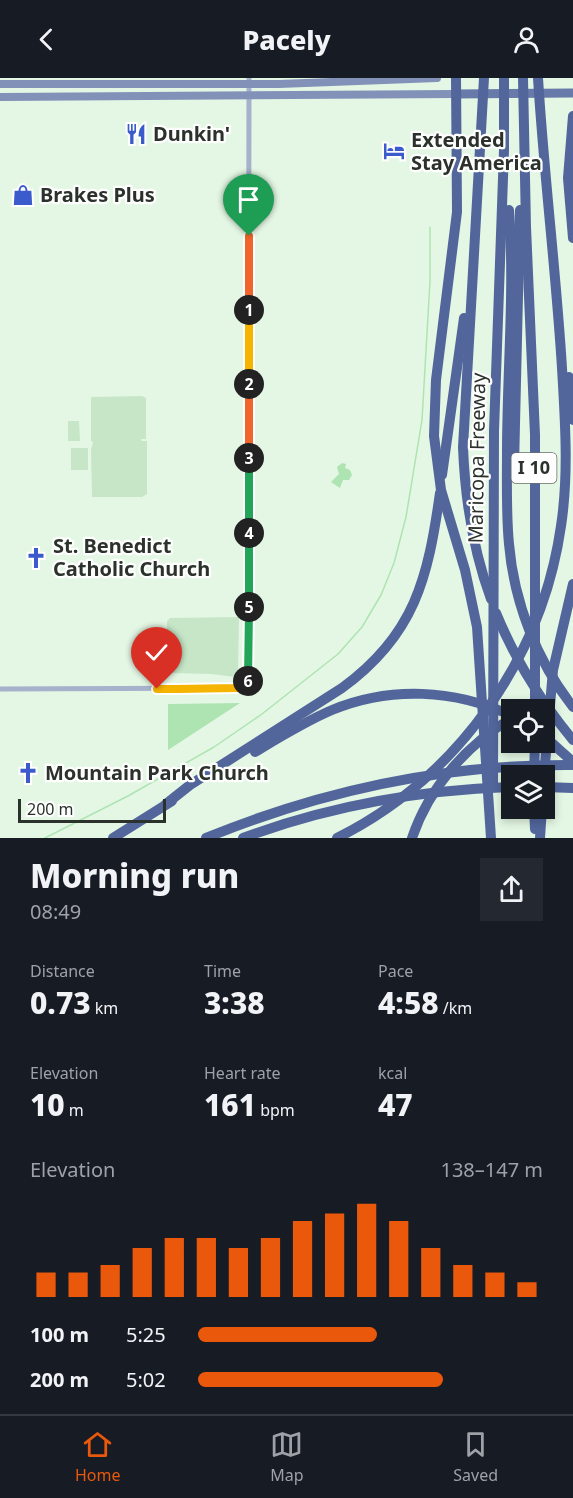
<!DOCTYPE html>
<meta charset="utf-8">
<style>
:root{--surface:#171b24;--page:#242831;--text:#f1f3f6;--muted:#9ea1a6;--line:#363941;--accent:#ea580c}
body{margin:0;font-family:"Noto Sans",sans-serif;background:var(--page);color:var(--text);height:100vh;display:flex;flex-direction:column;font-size:22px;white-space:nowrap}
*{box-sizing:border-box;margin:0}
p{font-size:20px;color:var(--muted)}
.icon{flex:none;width:33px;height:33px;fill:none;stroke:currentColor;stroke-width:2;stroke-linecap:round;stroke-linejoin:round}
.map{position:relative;height:760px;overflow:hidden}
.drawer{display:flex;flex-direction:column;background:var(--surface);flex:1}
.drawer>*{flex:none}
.fabs{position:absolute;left:501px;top:621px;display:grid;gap:12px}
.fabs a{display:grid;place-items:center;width:54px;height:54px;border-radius:0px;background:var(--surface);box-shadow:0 3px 9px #0003;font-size:30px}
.scale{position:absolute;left:18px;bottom:15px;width:148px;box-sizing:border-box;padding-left:6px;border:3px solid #2a322b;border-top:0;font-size:16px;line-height:21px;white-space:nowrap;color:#2a322b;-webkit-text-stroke:4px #fefefe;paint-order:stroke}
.pin{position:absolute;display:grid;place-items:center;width:51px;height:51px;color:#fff;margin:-62px -26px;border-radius:50% 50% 50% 0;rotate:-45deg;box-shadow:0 0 6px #0007}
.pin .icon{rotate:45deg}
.km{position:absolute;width:30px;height:30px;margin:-15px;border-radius:50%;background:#222;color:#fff;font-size:16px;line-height:30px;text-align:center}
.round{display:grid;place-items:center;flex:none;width:63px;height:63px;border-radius:0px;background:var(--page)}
.headline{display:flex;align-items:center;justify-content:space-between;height:102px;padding:0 30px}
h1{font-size:33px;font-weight:800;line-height:45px}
.figures{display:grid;grid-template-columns:repeat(3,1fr);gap:9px;height:102px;padding:6px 30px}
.figures div{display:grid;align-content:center}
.figures b{font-size:30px;font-weight:800}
.figures small{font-size:16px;font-weight:400}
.figures p{font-size:16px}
.chart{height:168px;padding:12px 30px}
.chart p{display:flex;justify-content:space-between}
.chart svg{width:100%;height:108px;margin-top:6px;stroke:var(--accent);stroke-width:6}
ul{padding:0 30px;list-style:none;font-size:20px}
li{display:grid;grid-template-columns:96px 72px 1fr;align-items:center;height:45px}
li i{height:15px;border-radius:8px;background:var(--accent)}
header{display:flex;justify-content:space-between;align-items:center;height:78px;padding:0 30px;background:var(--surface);font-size:27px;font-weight:800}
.menu{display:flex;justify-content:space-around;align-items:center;height:84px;border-top:2px solid var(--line);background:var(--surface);font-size:16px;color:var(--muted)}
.menu a{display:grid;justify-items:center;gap:3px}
.menu .active{color:var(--accent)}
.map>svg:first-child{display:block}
.green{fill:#c6e6c7}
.water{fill:#aee4b1}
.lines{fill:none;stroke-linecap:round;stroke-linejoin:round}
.stream{stroke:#aee4b1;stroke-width:1.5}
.minor{stroke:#a6b1cb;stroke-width:5}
.secondary{stroke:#8291b8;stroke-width:8}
.primary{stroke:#687aa9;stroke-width:9}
.motorway{stroke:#52669c;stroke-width:10}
.split-1-casing{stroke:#fff;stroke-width:12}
.split-2-casing{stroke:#fff;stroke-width:12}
.split-3-casing{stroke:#fff;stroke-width:12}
.split-4-casing{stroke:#fff;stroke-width:12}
.split-5-casing{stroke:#fff;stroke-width:12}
.split-6-casing{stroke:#fff;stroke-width:12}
.split-7-casing{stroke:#fff;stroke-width:12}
.split-8-casing{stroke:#fff;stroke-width:12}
.split-1{stroke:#f0652b;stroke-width:8}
.split-2{stroke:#f5b400;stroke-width:8}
.split-3{stroke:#f0652b;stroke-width:8}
.split-4{stroke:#22a559;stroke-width:8}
.split-5{stroke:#22a559;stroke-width:8}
.split-6{stroke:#22a559;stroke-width:8}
.split-7{stroke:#f5b400;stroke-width:8}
.split-8{stroke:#f5b400;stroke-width:8}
.labels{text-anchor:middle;stroke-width:4.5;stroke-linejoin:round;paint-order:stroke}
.shield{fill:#fefefe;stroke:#6a6f6a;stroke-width:1.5}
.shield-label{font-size:18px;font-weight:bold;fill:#2a322b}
.poi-label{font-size:20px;font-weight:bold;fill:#2a322b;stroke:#fefefe;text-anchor:start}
.street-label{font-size:20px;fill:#2a322b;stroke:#fefefe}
</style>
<header><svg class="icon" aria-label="back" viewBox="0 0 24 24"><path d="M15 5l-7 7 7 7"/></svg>Pacely<svg class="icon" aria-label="person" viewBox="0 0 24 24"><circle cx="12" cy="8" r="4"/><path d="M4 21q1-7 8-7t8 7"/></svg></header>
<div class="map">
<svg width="573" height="760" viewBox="0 0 573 760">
<rect width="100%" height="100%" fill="#e4f7e4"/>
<g class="green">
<path d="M 142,318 L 146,320 L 146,361 L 141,361 L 142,363 L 147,363 L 147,416 L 142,419 L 92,419 L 91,372 L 93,364 L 91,363 L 91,319 Z"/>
<path d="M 68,343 L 79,343 L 80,363 L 68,363 Z"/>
<rect x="71" y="370" width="17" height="22"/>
<path d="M 239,539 L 238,596 L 235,599 L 211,596 L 172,595 L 168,592 L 167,543 L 170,540 Z"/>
</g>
<g class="water">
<path d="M 342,385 L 346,386 L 345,390 L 350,392 L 352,397 L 349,402 L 343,402 L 340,410 L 331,404 L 339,396 L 337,389 Z"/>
<path d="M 240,625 L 168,672 L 168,626 Z"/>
</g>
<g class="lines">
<path class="stream" d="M 45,760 L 128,718 L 214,669 L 262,636 L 338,576 L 362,549 L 381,517 L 394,485 L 406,439 L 422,342 L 430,203 L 430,149"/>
<path class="minor" d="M 0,611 L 236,610 L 242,610 L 248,603 L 249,0"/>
<g class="secondary">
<path d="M 0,6 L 279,6 L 437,0"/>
<path d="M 0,19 L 456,16"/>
</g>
<path class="primary" d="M 456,16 L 573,15"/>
<g class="motorway">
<path d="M 456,0 L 457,134 L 436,302 L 434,358 L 441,412 L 465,492 L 477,549 L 491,760"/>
<path d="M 484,0 L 463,369 C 465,421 473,472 491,521"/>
<path d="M 523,0 L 526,149 L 535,357 L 535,632"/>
<path d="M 573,38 L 568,100 L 573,160"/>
<path d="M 509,132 C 515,213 507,294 507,374 C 507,405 506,435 509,466 C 514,525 537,583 573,629"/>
<path d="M 569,299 L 573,342"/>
<path d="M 514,389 L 520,132"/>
<path d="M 442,397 L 464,240"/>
<path d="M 496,535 C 515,581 541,624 573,662"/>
<path d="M 544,658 L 573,684"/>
<path d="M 255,674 C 280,659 306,643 332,632 C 390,608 455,611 512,638"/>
<path d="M 534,698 L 535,664"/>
<path d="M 544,698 L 553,592 L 573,506"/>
<path d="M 493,709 L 494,353 L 504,72 L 504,0"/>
<path d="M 544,709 L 573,710"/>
<path d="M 166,726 L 190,707 L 342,610 C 415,557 428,500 440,415"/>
<path d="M 534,730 L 535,751"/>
<path d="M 113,760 L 172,723"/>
<path d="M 206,760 C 323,712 446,686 573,687"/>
<path d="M 243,760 C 329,728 420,712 512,709"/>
<path d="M 337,760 C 457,700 542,581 561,448 C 569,396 565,342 562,290 C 556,193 544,97 538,0"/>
<path d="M 412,760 C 429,710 466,667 512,640"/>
<path d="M 540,760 L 542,730"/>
</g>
</g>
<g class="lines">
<defs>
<path id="split-1" d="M 249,232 L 249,158"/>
<path id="split-2" d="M 249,232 L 249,306"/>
<path id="split-3" d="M 249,306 L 249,380"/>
<path id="split-4" d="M 249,380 L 249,455"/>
<path id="split-5" d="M 249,455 L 249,529"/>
<path id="split-6" d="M 248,603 L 249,529"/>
<path id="split-7" d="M 177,611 L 236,610 L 242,609 L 248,603"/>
<path id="split-8" d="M 157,611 L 177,611"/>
</defs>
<use href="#split-1" class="split-1-casing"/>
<use href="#split-2" class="split-2-casing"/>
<use href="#split-3" class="split-3-casing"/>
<use href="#split-4" class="split-4-casing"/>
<use href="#split-5" class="split-5-casing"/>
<use href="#split-6" class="split-6-casing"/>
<use href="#split-7" class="split-7-casing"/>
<use href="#split-8" class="split-8-casing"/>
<use href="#split-1" class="split-1"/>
<use href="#split-2" class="split-2"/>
<use href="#split-3" class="split-3"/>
<use href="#split-4" class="split-4"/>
<use href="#split-5" class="split-5"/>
<use href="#split-6" class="split-6"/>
<use href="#split-7" class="split-7"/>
<use href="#split-8" class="split-8"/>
</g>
<defs>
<symbol id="restaurant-bare" viewBox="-9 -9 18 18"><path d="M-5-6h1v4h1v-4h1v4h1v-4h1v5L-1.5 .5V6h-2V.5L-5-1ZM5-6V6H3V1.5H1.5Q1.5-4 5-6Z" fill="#3b5bcd" stroke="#fefefe" stroke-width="2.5" paint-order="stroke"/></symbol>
<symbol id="hotel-bare" viewBox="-9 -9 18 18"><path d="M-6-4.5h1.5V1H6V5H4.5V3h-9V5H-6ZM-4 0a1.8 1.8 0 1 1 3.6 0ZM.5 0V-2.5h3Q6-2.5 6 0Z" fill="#3b5bcd" stroke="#fefefe" stroke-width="2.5" paint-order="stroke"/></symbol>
<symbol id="shop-bare" viewBox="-9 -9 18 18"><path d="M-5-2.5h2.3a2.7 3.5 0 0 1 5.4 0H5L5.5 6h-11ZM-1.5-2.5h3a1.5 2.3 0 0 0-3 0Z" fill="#3b5bcd" stroke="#fefefe" stroke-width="2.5" paint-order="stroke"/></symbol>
<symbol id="church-bare" viewBox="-9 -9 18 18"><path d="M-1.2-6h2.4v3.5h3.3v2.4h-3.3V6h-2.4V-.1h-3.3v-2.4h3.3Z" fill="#3b5bcd" stroke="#fefefe" stroke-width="2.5" paint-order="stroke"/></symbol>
</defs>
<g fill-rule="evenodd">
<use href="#restaurant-bare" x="121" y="41" width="30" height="30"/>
<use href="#hotel-bare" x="379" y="58" width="30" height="30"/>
<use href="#shop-bare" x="8" y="102" width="30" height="30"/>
<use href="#church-bare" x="21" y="465" width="30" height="30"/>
<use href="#church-bare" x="13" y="680" width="30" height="30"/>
</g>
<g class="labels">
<rect class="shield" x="511.5" y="375" width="45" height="30" rx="4.5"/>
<g class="shield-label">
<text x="534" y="396">I 10</text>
</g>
<g class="poi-label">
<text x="153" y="63">Dunkin'</text>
<text x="411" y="69">Extended<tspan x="411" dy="23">Stay America</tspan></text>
<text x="40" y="124">Brakes Plus</text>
<text x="53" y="475">St. Benedict<tspan x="53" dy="23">Catholic Church</tspan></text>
<text x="45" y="702">Mountain Park Church</text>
</g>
<g class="street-label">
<text transform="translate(477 380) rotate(-89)" y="7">Maricopa Freeway</text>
</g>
</g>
</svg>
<div class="fabs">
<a><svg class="icon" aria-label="locate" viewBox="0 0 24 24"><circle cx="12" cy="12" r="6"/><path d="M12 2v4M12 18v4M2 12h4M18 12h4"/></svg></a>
<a><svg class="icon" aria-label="layers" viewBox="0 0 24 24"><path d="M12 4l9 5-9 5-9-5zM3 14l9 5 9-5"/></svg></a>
</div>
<div class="scale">200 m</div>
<div class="pin" style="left:249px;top:158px;background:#1e9e55"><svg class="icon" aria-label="arrive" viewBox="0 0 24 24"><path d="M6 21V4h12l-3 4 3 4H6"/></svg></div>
<div class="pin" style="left:157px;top:611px;background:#d93025"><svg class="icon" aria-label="check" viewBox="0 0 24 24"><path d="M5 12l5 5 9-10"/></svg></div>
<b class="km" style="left:249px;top:232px">1</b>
<b class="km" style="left:249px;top:306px">2</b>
<b class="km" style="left:249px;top:380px">3</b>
<b class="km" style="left:249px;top:455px">4</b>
<b class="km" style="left:249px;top:529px">5</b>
<b class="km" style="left:248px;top:603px">6</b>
</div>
<section class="drawer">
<div class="headline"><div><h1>Morning run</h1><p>08:49</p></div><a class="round"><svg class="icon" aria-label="share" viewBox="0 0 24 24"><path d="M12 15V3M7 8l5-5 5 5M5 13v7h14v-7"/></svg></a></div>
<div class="figures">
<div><p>Distance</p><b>0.73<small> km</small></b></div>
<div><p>Time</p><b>3:38</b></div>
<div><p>Pace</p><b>4:58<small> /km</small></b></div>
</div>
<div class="figures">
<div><p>Elevation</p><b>10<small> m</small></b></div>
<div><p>Heart rate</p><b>161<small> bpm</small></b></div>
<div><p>kcal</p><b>47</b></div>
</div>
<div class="chart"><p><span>Elevation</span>138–147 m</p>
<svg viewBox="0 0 160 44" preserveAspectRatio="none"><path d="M5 44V34M15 44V34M25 44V31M35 44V24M45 44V20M55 44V20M65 44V24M75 44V20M85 44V13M95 44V10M105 44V6M115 44V13M125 44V24M135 44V31M145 44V34M155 44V38"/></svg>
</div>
<ul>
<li><b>100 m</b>5:25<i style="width:52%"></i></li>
<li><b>200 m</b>5:02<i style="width:71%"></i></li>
</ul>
</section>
<nav class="menu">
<a class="active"><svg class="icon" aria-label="home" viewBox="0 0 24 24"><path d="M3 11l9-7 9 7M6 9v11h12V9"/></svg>Home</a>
<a><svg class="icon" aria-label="map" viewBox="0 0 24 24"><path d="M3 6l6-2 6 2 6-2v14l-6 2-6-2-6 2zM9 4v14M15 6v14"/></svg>Map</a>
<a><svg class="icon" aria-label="saved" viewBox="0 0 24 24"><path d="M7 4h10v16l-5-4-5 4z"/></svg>Saved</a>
</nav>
